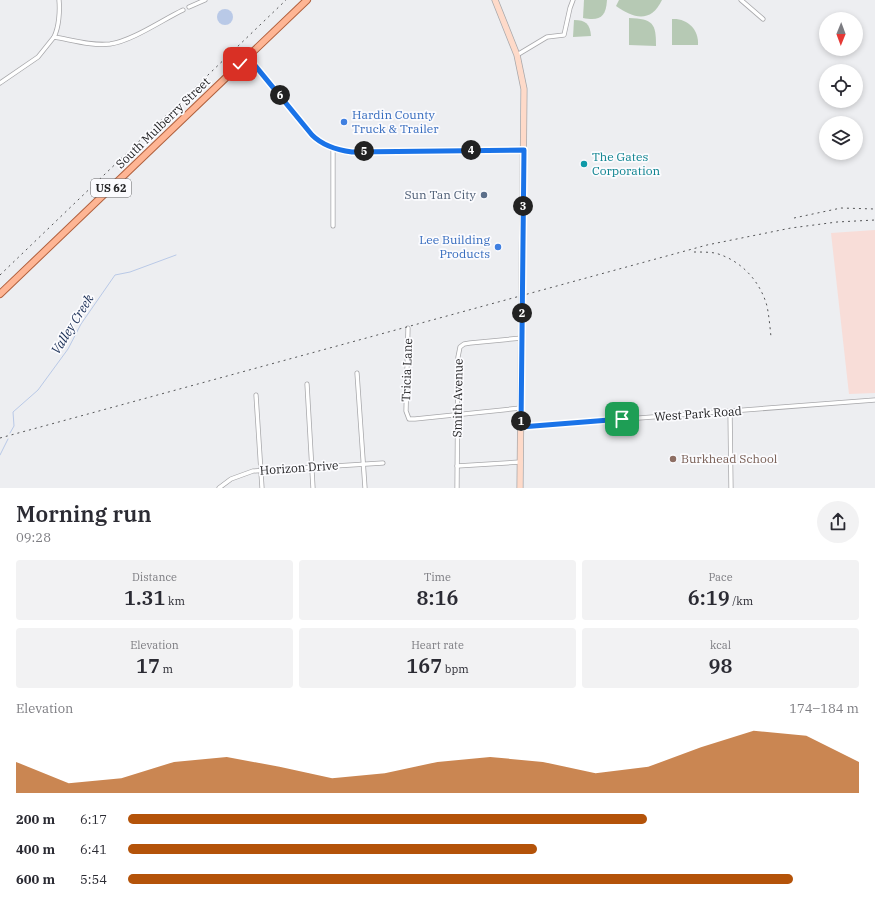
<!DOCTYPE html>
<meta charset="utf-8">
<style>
:root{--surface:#fff;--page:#f2f2f3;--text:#2b2b33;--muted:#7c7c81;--accent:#b45309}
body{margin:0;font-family:"IBM Plex Serif",serif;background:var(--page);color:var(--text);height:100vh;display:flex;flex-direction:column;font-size:15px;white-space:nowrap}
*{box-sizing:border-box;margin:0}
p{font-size:13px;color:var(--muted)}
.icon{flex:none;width:22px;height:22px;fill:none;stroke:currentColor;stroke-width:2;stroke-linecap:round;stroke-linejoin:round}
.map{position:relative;height:488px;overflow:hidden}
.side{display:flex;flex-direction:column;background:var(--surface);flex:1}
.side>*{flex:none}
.needle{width:26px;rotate:181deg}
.buttons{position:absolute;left:819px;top:12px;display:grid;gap:8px}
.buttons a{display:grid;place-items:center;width:44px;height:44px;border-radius:50%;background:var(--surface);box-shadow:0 2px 6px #0003;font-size:20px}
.pin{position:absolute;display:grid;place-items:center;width:34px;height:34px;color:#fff;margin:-17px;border-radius:8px;box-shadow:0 2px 6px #0006}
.km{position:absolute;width:20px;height:20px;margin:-10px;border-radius:50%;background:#222;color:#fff;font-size:11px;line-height:20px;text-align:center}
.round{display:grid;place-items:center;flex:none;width:42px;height:42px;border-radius:21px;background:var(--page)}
.summary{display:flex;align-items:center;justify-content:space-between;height:68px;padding:0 16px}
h1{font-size:22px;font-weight:600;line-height:30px}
.figures{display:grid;grid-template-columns:repeat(3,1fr);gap:6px;height:68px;padding:4px 16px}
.figures div{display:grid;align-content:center;border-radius:4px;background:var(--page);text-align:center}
.figures b{font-size:20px;font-weight:600}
.figures small{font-size:11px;font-weight:400}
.figures p{font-size:11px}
.chart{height:112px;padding:8px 16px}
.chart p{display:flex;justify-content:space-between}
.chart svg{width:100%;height:72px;margin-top:4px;fill:var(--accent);opacity:.7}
ul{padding:0 16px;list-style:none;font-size:13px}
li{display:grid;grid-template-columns:64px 48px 1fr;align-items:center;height:30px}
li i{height:10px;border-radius:5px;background:var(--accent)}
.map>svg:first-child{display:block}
.industrial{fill:#f8ddd8}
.green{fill:#b6c9b4}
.water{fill:#b9c9e7}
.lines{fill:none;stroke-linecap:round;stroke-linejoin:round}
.stream{stroke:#b9c9e7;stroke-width:1}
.street-casing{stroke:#a8a8ab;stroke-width:5}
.secondary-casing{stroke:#a8a8ab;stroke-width:7}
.primary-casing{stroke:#b1613e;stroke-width:8}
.street{stroke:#fff;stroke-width:3.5}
.secondary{stroke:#fedac9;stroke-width:5.5}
.primary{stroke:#feb594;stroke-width:6}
.rail{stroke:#545557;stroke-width:1;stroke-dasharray:2 4;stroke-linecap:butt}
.route-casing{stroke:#fff;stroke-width:8}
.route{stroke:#1a73e8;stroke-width:5}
.shop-dot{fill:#3f7fe0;stroke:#fbfbfe;stroke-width:1.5}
.culture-dot{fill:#0f9aa8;stroke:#fbfbfe;stroke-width:1.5}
.service-dot{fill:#5c6f8a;stroke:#fbfbfe;stroke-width:1.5}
.education-dot{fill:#8d6e63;stroke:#fbfbfe;stroke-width:1.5}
.labels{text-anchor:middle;stroke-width:3.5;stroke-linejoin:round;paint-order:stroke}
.shield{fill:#fbfbfe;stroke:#646466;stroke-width:1}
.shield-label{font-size:11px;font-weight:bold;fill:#232325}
.shop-label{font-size:12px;fill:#366cbe;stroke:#fbfbfe;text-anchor:start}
.street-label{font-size:12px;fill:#232325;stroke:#fbfbfe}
.culture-label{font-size:12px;fill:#0d838f;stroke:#fbfbfe;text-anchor:start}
.service-label{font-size:12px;fill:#4e5e75;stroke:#fbfbfe;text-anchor:end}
.education-label{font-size:12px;fill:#785e54;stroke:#fbfbfe;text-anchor:start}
.water-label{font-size:13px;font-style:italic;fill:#1c3057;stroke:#fbfbfe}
</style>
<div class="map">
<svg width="875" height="488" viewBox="0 0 875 488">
<rect width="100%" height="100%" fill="#edeef1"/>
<path class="industrial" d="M 875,230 L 875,393 L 849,394 L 831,233 Z"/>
<g class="green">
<path d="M 584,0 L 607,0 C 606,18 599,21 583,18 Z"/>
<path d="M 619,0 L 662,0 C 651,23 634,19 616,6 Z"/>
<path d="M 629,18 C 653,19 656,23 656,46 L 629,45 Z"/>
<path d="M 672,19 C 687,18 699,29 698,45 L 672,45 Z"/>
<path d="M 574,20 C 586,20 590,24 591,36 L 573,37 Z"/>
</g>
<circle class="water" cx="225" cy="17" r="8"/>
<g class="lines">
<g class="stream">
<path d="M 10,433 L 14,426 L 13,412 L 38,390 L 68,349 L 81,324 L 115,275 L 130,272 L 176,255"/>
<path d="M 0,455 L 8,439"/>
</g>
<defs>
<g id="street">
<path d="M 741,0 L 763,19"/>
<path d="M 189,7 L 205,0"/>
<path d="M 54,37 C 59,27 60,11 59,0"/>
<path d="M 517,55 L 547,37 L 564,35 L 570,8 L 573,0"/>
<path d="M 248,57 L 312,135 C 323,146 337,150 352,151 L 524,150"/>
<path d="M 0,83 L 38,57 L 54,37 C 72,40 91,46 110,44 C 132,41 162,20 183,10"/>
<path d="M 333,226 L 333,148"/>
<path d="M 408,328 L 406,411 L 409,419 L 415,419 L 521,408"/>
<path d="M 357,373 L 365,488"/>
<path d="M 307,384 L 313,488"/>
<path d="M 256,395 L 262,488"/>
<path d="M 730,411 L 731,488"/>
<path d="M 521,427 L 875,400"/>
<path d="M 457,466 L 520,462"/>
<path d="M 219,488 L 231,479 L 253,471 L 383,463"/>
<path d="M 457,488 L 458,357 L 460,347 L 464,344 L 470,343 L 522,338"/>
</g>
<path id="secondary" d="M 495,0 L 517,55 L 524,89 L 520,488"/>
<path id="primary" d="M 0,294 L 307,0"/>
</defs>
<use href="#street" class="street-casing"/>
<use href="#secondary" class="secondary-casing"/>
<use href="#primary" class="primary-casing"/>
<use href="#street" class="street"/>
<use href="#secondary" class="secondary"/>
<use href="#primary" class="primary"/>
<g class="rail">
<path d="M 794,218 L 841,208 L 875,209"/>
<path d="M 694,252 C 701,252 708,252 715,253 C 741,260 760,281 767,306 C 769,316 770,327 771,337"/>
<path d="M 0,275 L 286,0"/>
<path d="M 0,438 L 707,245 L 791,228 L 837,222 L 875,220"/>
</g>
</g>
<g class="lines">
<defs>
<path id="route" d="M 240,64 L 248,57 L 312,135 C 323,146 337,150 352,152 L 524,150 L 521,427 L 622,419"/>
</defs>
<use href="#route" class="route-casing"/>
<use href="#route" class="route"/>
</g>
<g class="shop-dot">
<circle cx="344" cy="122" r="4"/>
<circle cx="498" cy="247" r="4"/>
</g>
<circle class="culture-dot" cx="584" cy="164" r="4"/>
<circle class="service-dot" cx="484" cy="195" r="4"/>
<circle class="education-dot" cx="673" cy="459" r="4"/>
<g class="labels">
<rect class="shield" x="91" y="179" width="40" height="18" rx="3"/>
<g class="shield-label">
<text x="111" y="192">US 62</text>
</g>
<g class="shop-label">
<text x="352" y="119">Hardin County<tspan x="352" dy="14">Truck &amp; Trailer</tspan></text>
<text x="490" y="244" text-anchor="end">Lee Building<tspan x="490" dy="14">Products</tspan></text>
</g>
<g class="street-label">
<text transform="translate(163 123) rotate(-44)" y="4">South Mulberry Street</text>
<text transform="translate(407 370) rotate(-88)" y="4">Tricia Lane</text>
<text transform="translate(458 398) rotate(-89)" y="4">Smith Avenue</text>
<text transform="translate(698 414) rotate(-4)" y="4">West Park Road</text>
<text transform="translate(299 468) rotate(-4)" y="4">Horizon Drive</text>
</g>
<g class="culture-label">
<text x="592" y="161">The Gates<tspan x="592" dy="14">Corporation</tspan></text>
</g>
<g class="service-label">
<text x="476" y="199">Sun Tan City</text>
</g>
<g class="education-label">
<text x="681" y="463">Burkhead School</text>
</g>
<g class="water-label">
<text transform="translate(72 324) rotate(-58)" y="5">Valley Creek</text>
</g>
</g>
</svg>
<div class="buttons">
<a><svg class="needle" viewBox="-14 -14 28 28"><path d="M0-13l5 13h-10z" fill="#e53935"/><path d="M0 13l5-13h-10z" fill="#7c7c81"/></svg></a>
<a><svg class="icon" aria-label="locate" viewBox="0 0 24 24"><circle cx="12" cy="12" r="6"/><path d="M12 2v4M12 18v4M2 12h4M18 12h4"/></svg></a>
<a><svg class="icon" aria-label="layers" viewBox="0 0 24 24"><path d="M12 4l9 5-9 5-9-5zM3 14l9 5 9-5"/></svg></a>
</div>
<div class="pin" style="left:622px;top:419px;background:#1e9e55"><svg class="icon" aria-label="arrive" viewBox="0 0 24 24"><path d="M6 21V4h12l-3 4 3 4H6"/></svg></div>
<div class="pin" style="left:240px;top:64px;background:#d93025"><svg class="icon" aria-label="check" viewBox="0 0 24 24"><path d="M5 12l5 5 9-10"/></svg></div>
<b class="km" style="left:521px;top:421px">1</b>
<b class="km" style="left:522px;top:313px">2</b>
<b class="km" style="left:523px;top:206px">3</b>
<b class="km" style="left:471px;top:150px">4</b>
<b class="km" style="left:364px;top:151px">5</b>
<b class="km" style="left:280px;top:95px">6</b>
</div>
<section class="side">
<div class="summary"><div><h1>Morning run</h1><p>09:28</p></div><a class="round"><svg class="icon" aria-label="share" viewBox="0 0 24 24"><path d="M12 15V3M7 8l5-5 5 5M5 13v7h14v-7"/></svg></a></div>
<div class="figures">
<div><p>Distance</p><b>1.31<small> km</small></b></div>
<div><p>Time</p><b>8:16</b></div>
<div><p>Pace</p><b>6:19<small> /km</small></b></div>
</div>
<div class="figures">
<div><p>Elevation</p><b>17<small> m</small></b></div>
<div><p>Heart rate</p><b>167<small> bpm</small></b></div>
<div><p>kcal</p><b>98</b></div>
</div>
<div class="chart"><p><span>Elevation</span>174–184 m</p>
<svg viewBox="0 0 160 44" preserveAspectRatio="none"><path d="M0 44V25L10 38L20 35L30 25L40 22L50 28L60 35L70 32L80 25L90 22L100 25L110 32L120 28L130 16L140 6L150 9L160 25V44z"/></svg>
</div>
<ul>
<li><b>200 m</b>6:17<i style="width:71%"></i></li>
<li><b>400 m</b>6:41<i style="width:56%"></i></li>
<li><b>600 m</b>5:54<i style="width:91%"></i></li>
</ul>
</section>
